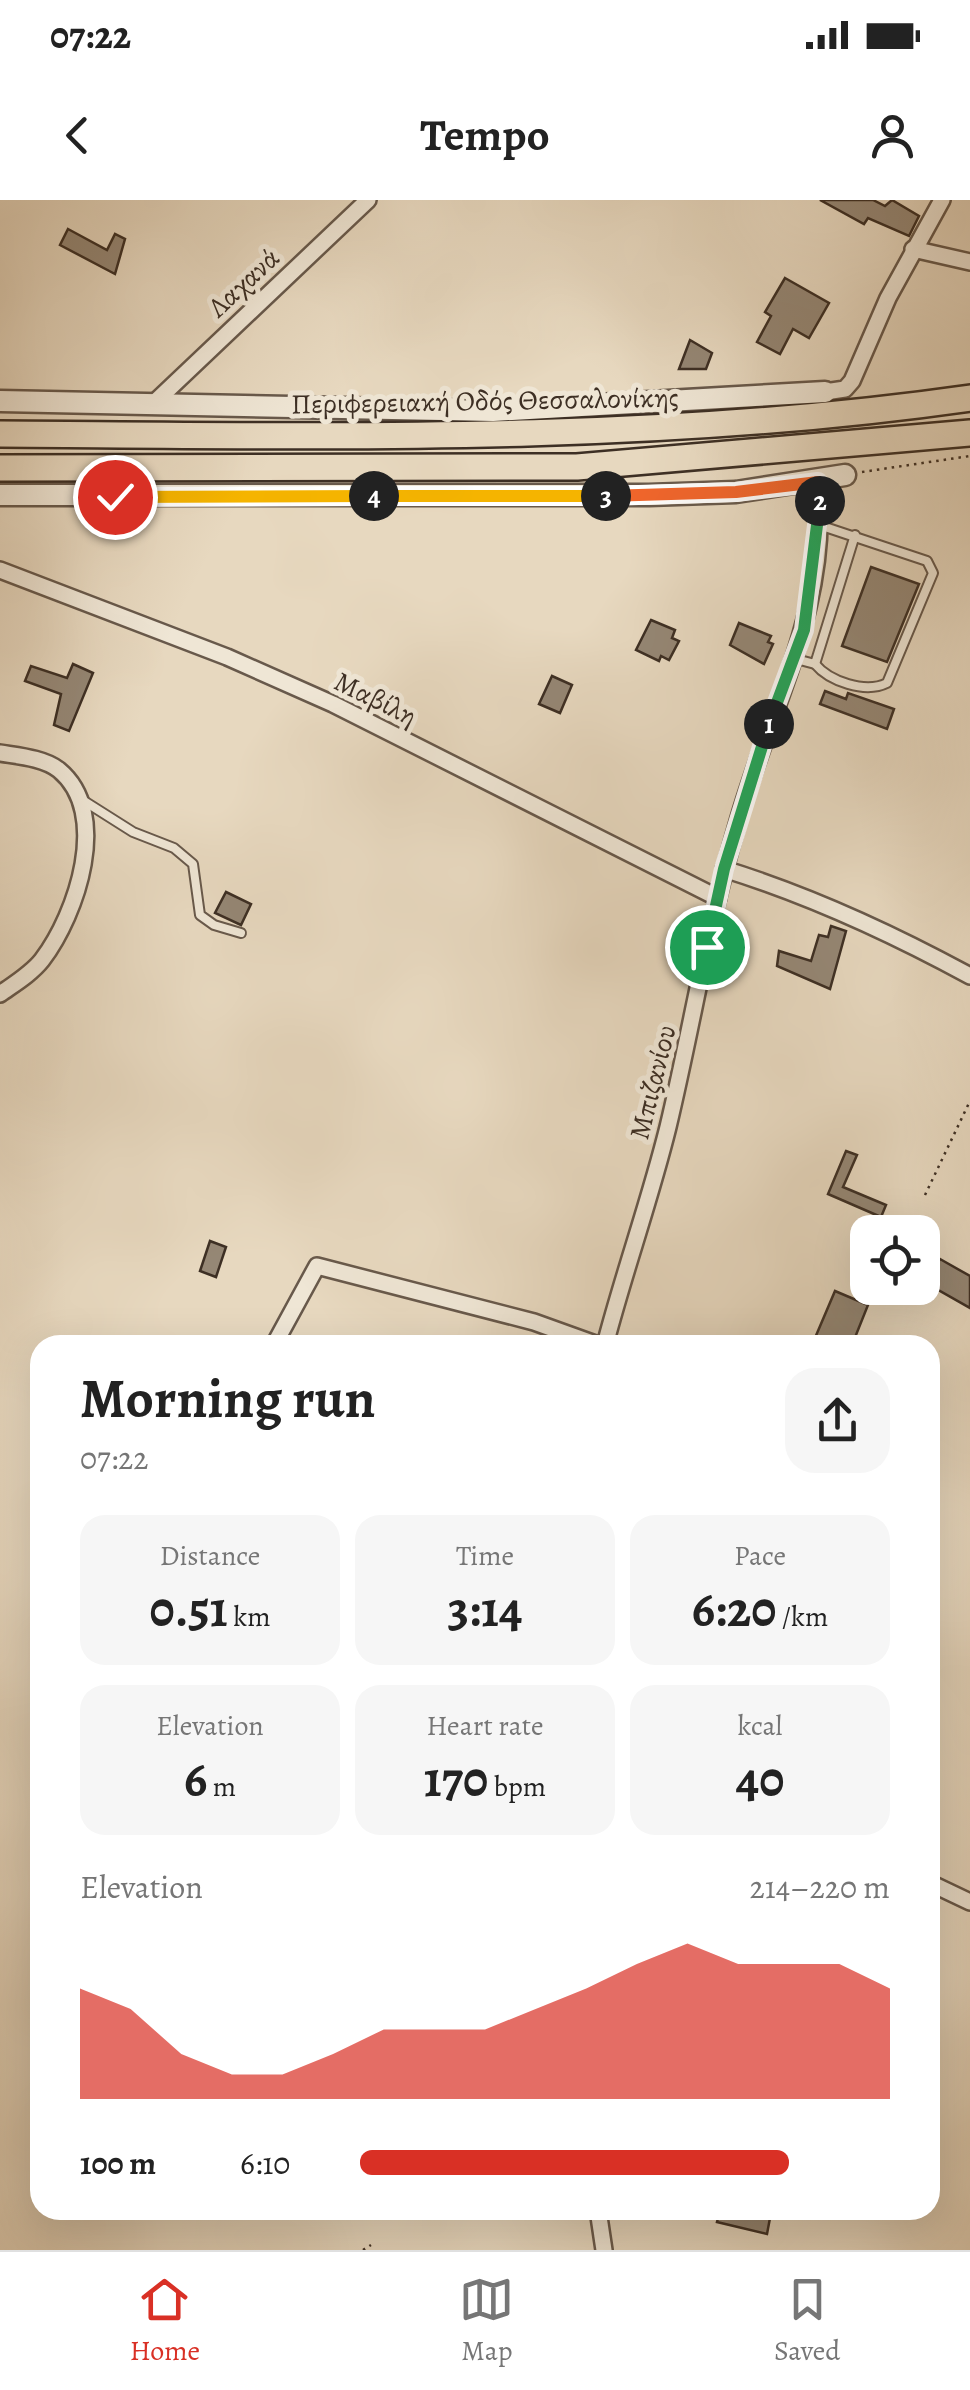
<!DOCTYPE html>
<meta charset="utf-8">
<style>
:root{--surface:#fff;--page:#f6f6f6;--text:#222;--muted:#767676;--line:#e0e0e0;--accent:#d93025}
body{margin:0;font-family:Alegreya,serif;background:var(--page);color:var(--text);height:100vh;display:flex;flex-direction:column;font-size:38px;white-space:nowrap}
*{box-sizing:border-box;margin:0}
p{font-size:32px;color:var(--muted)}
.icon{flex:none;width:55px;height:55px;fill:none;stroke:currentColor;stroke-width:2;stroke-linecap:round;stroke-linejoin:round}
.map{position:relative;flex:1;overflow:hidden}
.sheet{position:absolute;left:30px;top:1135px;width:910px;height:885px;display:flex;flex-direction:column;background:var(--surface);border-radius:30px;box-shadow:0 10px 40px #0002}
.sheet>*{flex:none}
.fabs{position:absolute;left:850px;top:1015px;display:grid;gap:20px}
.fabs a{display:grid;place-items:center;width:90px;height:90px;border-radius:20px;background:var(--surface);box-shadow:0 10px 40px #0002;font-size:50px}
.pin{position:absolute;display:grid;place-items:center;width:85px;height:85px;color:#fff;margin:-42px;border:5px solid #fff;border-radius:50%;box-shadow:0 2px 10px #0007}
.km{position:absolute;width:50px;height:50px;margin:-25px;border-radius:50%;background:#222;color:#fff;font-size:28px;line-height:50px;text-align:center}
.round{display:grid;place-items:center;flex:none;width:105px;height:105px;border-radius:30px;background:var(--page)}
.summary{display:flex;align-items:center;justify-content:space-between;height:170px;padding:0 50px}
h1{font-size:55px;font-weight:600;line-height:75px}
.figures{display:grid;grid-template-columns:repeat(3,1fr);gap:15px;height:170px;padding:10px 50px}
.figures div{display:grid;align-content:center;border-radius:25px;background:var(--page);text-align:center}
.figures b{font-size:50px;font-weight:600}
.figures small{font-size:28px;font-weight:400}
.figures p{font-size:28px}
.chart{height:280px;padding:20px 50px}
.chart p{display:flex;justify-content:space-between}
.chart svg{width:100%;height:180px;margin-top:10px;fill:var(--accent);opacity:.7}
ul{padding:0 50px;list-style:none;font-size:32px}
li{display:grid;grid-template-columns:160px 120px 1fr;align-items:center;height:75px}
li i{height:25px;border-radius:12px;background:var(--accent)}
.status{display:flex;justify-content:space-between;align-items:center;height:70px;padding:0 50px;background:var(--surface);direction:ltr}
.status svg{height:28px;fill:currentColor}
header{display:flex;justify-content:space-between;align-items:center;height:130px;padding:0 50px;background:var(--surface);font-size:45px;font-weight:600}
.tab-bar{display:flex;justify-content:space-around;align-items:center;height:140px;border-top:2px solid var(--line);background:var(--surface);font-size:28px;color:var(--muted)}
.tab-bar a{display:grid;justify-items:center;gap:5px}
.tab-bar .current{color:var(--accent)}
.map>svg:first-child{display:block}
.building{fill:#958775;stroke:#3d2f24;stroke-width:2.5}
.lines{fill:none;stroke-linecap:round;stroke-linejoin:round}
.service-casing{stroke:#68594b;stroke-width:12}
.minor-casing{stroke:#68594b;stroke-width:20}
.tertiary-casing{stroke:#68594b;stroke-width:25}
.trunk-casing{stroke:#3d2f24;stroke-width:30}
.path{stroke:#3d2f24;stroke-width:2.5;stroke-dasharray:2.5 5;stroke-linecap:butt}
.service{stroke:#efe6d5;stroke-width:8}
.minor{stroke:#efe6d5;stroke-width:15}
.tertiary{stroke:#efe6d5;stroke-width:20}
.trunk{stroke:#e7d8bf;stroke-width:25}
.split-1-casing{stroke:#fff;stroke-width:20}
.split-2-casing{stroke:#fff;stroke-width:20}
.split-3-casing{stroke:#fff;stroke-width:20}
.split-4-casing{stroke:#fff;stroke-width:20}
.split-5-casing{stroke:#fff;stroke-width:20}
.split-1{stroke:#22a559;stroke-width:12}
.split-2{stroke:#22a559;stroke-width:12}
.split-3{stroke:#f0652b;stroke-width:12}
.split-4{stroke:#f5b400;stroke-width:12}
.split-5{stroke:#f5b400;stroke-width:12}
.labels{text-anchor:middle;stroke-width:10;stroke-linejoin:round;paint-order:stroke}
.street-label{font-size:28px;fill:#3d2f24;stroke:#efe6d5}
</style>
<div class="status"><b>07:22</b><svg viewBox="0 0 49 12"><path d="M0 12V9h3v3zM5 12V6h3v6zM10 12V3h3v9zM15 12V0h3v12zM26 1h20v11H26zM47 4h2v5h-2z"/></svg></div>
<header><svg class="icon" aria-label="back" viewBox="0 0 24 24"><path d="M15 5l-7 7 7 7"/></svg>Tempo<svg class="icon" aria-label="person" viewBox="0 0 24 24"><circle cx="12" cy="8" r="4"/><path d="M4 21q1-7 8-7t8 7"/></svg></header>
<div class="map">
<svg width="970" height="2050" viewBox="0 0 970 2050">
<rect width="100%" height="100%" fill="#e7d8bf"/>
<filter id="stains"><feTurbulence type="fractalNoise" baseFrequency=".002" numOctaves="4"/><feColorMatrix values="0 0 0 0 .2 0 0 0 0 .09 0 0 0 0 .02 0 0 0 .5 -.17"/></filter>
<radialGradient id="worn" r=".72"><stop offset=".6" stop-color="#630" stop-opacity="0"/><stop offset="1" stop-color="#630" stop-opacity=".3"/></radialGradient>
<g class="building">
<path d="M 820,0 L 873,0 L 885,6 L 892,0 L 919,16 L 909,36 L 868,18 L 864,24 Z"/>
<path d="M 68,29 L 107,50 L 115,34 L 125,39 L 115,74 L 60,45 Z"/>
<path d="M 785,78 L 829,103 L 809,138 L 793,129 L 780,154 L 757,142 L 771,116 L 765,112 Z"/>
<path d="M 690,140 L 712,153 L 706,169 L 679,169 Z"/>
<path d="M 871,367 L 919,384 L 887,462 L 842,446 Z"/>
<path d="M 651,420 L 675,430 L 672,438 L 679,441 L 669,460 L 661,456 L 659,461 L 636,450 Z"/>
<path d="M 739,423 L 771,436 L 768,442 L 773,444 L 764,464 L 730,445 Z"/>
<path d="M 73,464 L 93,473 L 69,531 L 54,525 L 61,494 L 25,481 L 31,466 L 67,478 Z"/>
<path d="M 552,476 L 572,485 L 560,513 L 539,504 Z"/>
<path d="M 825,491 L 846,499 L 848,493 L 894,509 L 887,529 L 820,504 Z"/>
<path d="M 226,692 L 251,704 L 241,725 L 215,713 Z"/>
<path d="M 831,726 L 846,731 L 830,789 L 777,766 L 779,751 L 811,761 L 819,735 L 828,737 Z"/>
<path d="M 846,951 L 857,955 L 843,987 L 886,1005 L 881,1017 L 828,994 Z"/>
<path d="M 210,1041 L 226,1047 L 216,1077 L 200,1071 Z"/>
<path d="M 940,1059 L 970,1076 L 970,1108 L 926,1083 Z"/>
<path d="M 835,1091 L 868,1105 L 852,1145 L 812,1145 Z"/>
<path d="M 720,2010 L 770,2018 L 767,2034 L 717,2022 Z"/>
</g>
<g class="lines">
<defs>
<g id="service">
<path d="M 796,459 L 815,464 L 855,335"/>
<path d="M 815,464 C 829,481 865,494 887,483 L 933,373 L 927,361 L 819,325"/>
<path d="M 84,601 L 133,632 L 174,648 L 193,664 L 200,715 L 214,725 L 241,733"/>
</g>
<g id="minor">
<path d="M 913,49 L 970,62"/>
<path d="M 825,192 L 845,189 L 852,181 L 888,98 L 942,0"/>
<path d="M 154,203 L 368,0"/>
<path d="M 0,370 L 227,457 L 333,504 L 718,698"/>
<path d="M 0,553 C 18,556 44,558 59,570 C 111,613 77,714 42,760 C 31,774 14,784 0,794"/>
<path d="M 724,669 C 811,696 891,733 970,776"/>
<path d="M 274,1145 L 317,1066 L 534,1122 L 598,1145"/>
<path d="M 605,1145 C 624,1072 650,1000 668,927 C 692,827 708,724 737,625 C 768,513 832,402 817,282"/>
<path d="M 930,1683 L 970,1702"/>
<path d="M 598,2010 L 604,2050"/>
</g>
<g id="tertiary">
<path d="M 0,201 L 493,211 L 825,192"/>
<path d="M 0,295 L 649,295 L 736,292 L 845,275"/>
</g>
<g id="trunk">
<path d="M 0,234 C 324,236 648,244 970,198"/>
<path d="M 0,268 L 577,267 L 970,233"/>
</g>
</defs>
<use href="#service" class="service-casing"/>
<use href="#minor" class="minor-casing"/>
<use href="#tertiary" class="tertiary-casing"/>
<use href="#trunk" class="trunk-casing"/>
<g class="path">
<path d="M 862,272 L 970,256"/>
<path d="M 925,995 L 970,901"/>
<path d="M 363,2050 L 371,2045"/>
</g>
<use href="#service" class="service"/>
<use href="#minor" class="minor"/>
<use href="#tertiary" class="tertiary"/>
<use href="#trunk" class="trunk"/>
</g>
<g class="lines">
<defs>
<path id="split-1" d="M 707,747 L 724,669 L 769,524"/>
<path id="split-2" d="M 769,524 L 804,430 L 820,301"/>
<path id="split-3" d="M 606,296 L 736,292 L 818,282 L 820,301"/>
<path id="split-4" d="M 374,296 L 606,296"/>
<path id="split-5" d="M 115,297 L 374,296"/>
</defs>
<use href="#split-1" class="split-1-casing"/>
<use href="#split-2" class="split-2-casing"/>
<use href="#split-3" class="split-3-casing"/>
<use href="#split-4" class="split-4-casing"/>
<use href="#split-5" class="split-5-casing"/>
<use href="#split-1" class="split-1"/>
<use href="#split-2" class="split-2"/>
<use href="#split-3" class="split-3"/>
<use href="#split-4" class="split-4"/>
<use href="#split-5" class="split-5"/>
</g>
<g class="labels">
<g class="street-label">
<text transform="translate(243 82) rotate(-43)" y="10">Λαχανά</text>
<text transform="translate(485 200) rotate(-1)" y="10">Περιφερειακή Οδός Θεσσαλονίκης</text>
<text transform="translate(376 498) rotate(26)" y="10">Μαβίλη</text>
<text transform="translate(652 882) rotate(-76)" y="10">Μπιζανίου</text>
</g>
</g>
<rect width="100%" height="100%" filter="url(#stains)"/>
<rect width="100%" height="100%" fill="url(#worn)"/>
</svg>
<div class="fabs">
<a><svg class="icon" aria-label="locate" viewBox="0 0 24 24"><circle cx="12" cy="12" r="6"/><path d="M12 2v4M12 18v4M2 12h4M18 12h4"/></svg></a>
</div>
<div class="pin" style="left:707px;top:747px;background:#1e9e55"><svg class="icon" aria-label="arrive" viewBox="0 0 24 24"><path d="M6 21V4h12l-3 4 3 4H6"/></svg></div>
<div class="pin" style="left:115px;top:297px;background:#d93025"><svg class="icon" aria-label="check" viewBox="0 0 24 24"><path d="M5 12l5 5 9-10"/></svg></div>
<b class="km" style="left:769px;top:524px">1</b>
<b class="km" style="left:820px;top:301px">2</b>
<b class="km" style="left:606px;top:296px">3</b>
<b class="km" style="left:374px;top:296px">4</b>
<section class="sheet">
<div class="summary"><div><h1>Morning run</h1><p>07:22</p></div><a class="round"><svg class="icon" aria-label="share" viewBox="0 0 24 24"><path d="M12 15V3M7 8l5-5 5 5M5 13v7h14v-7"/></svg></a></div>
<div class="figures">
<div><p>Distance</p><b>0.51<small> km</small></b></div>
<div><p>Time</p><b>3:14</b></div>
<div><p>Pace</p><b>6:20<small> /km</small></b></div>
</div>
<div class="figures">
<div><p>Elevation</p><b>6<small> m</small></b></div>
<div><p>Heart rate</p><b>170<small> bpm</small></b></div>
<div><p>kcal</p><b>40</b></div>
</div>
<div class="chart"><p><span>Elevation</span>214–220 m</p>
<svg viewBox="0 0 160 44" preserveAspectRatio="none"><path d="M0 44V17L10 22L20 33L30 38L40 38L50 33L60 27L70 27L80 27L90 22L100 17L110 11L120 6L130 11L140 11L150 11L160 17V44z"/></svg>
</div>
<ul>
<li><b>100 m</b>6:10<i style="width:81%"></i></li>
</ul>
</section>
</div>
<nav class="tab-bar">
<a class="current"><svg class="icon" aria-label="home" viewBox="0 0 24 24"><path d="M3 11l9-7 9 7M6 9v11h12V9"/></svg>Home</a>
<a><svg class="icon" aria-label="map" viewBox="0 0 24 24"><path d="M3 6l6-2 6 2 6-2v14l-6 2-6-2-6 2zM9 4v14M15 6v14"/></svg>Map</a>
<a><svg class="icon" aria-label="saved" viewBox="0 0 24 24"><path d="M7 4h10v16l-5-4-5 4z"/></svg>Saved</a>
</nav>
